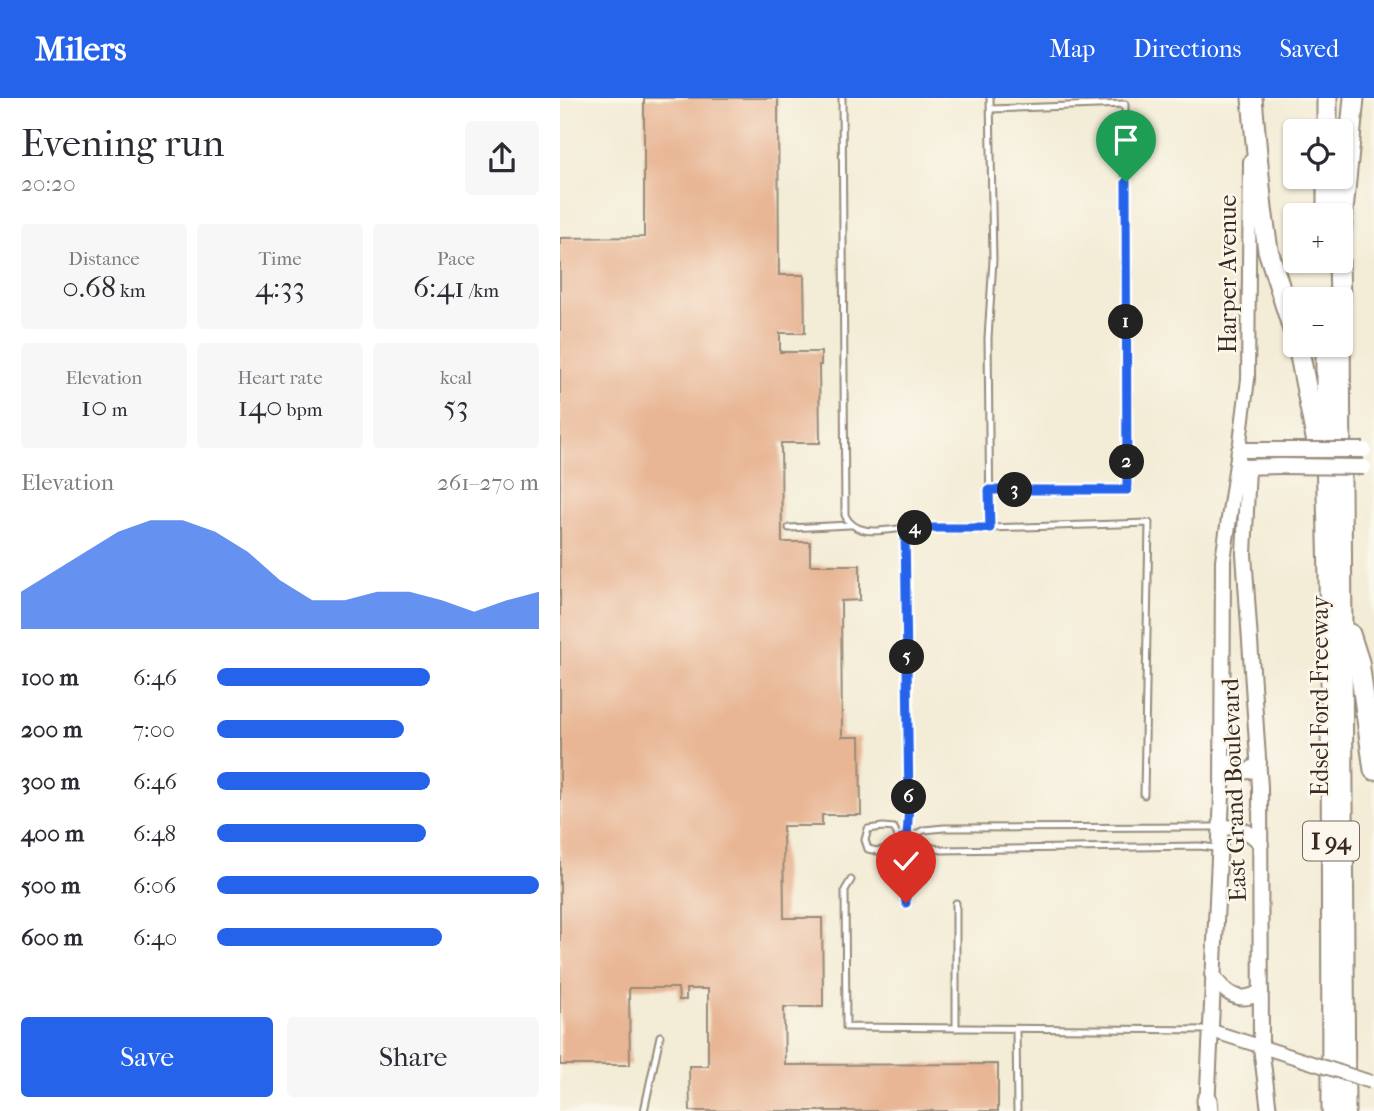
<!DOCTYPE html>
<meta charset="utf-8">
<style>
:root{--surface:#fff;--page:#f7f7f7;--text:#2b2b33;--muted:#7c7c81;--accent:#2563eb}
body{margin:0;font-family:"IM FELL French Canon",serif;background:var(--page);color:var(--text);height:100vh;display:flex;flex-direction:column;font-size:26px;white-space:nowrap}
*{box-sizing:border-box;margin:0}
p{font-size:23px;color:var(--muted)}
.icon{flex:none;width:38px;height:38px;fill:none;stroke:currentColor;stroke-width:2;stroke-linecap:round;stroke-linejoin:round}
.map{position:relative;flex:1;overflow:hidden}
.details{display:flex;flex-direction:column;background:var(--surface);width:560px}
.details>*{flex:none}
.controls{position:absolute;left:723px;top:21px;display:grid;gap:14px}
.controls a{display:grid;place-items:center;width:70px;height:70px;border-radius:7px;background:var(--surface);box-shadow:0 2px 5px #0004;font-size:35px}
.pin{position:absolute;display:grid;place-items:center;width:60px;height:60px;color:#fff;margin:-72px -30px;border-radius:50% 50% 50% 0;rotate:-45deg;box-shadow:0 0 7px #0007}
.pin .icon{rotate:45deg}
.km{position:absolute;width:35px;height:35px;margin:-18px;border-radius:50%;background:#222;color:#fff;font-size:19px;line-height:35px;text-align:center}
.round{display:grid;place-items:center;flex:none;width:74px;height:74px;border-radius:7px;background:var(--page)}
.overview{display:flex;align-items:center;justify-content:space-between;height:119px;padding:0 21px}
h1{font-size:38px;font-weight:600;line-height:52px}
.stats{display:grid;grid-template-columns:repeat(3,1fr);gap:10px;height:119px;padding:7px 21px}
.stats div{display:grid;align-content:center;border-radius:7px;background:var(--page);text-align:center}
.stats b{font-size:30px;font-weight:600}
.stats small{font-size:19px;font-weight:400}
.stats p{font-size:19px}
.chart{height:196px;padding:14px 21px}
.chart p{display:flex;justify-content:space-between}
.chart svg{width:100%;height:126px;margin-top:7px;fill:var(--accent);opacity:.7}
.primary-button{display:flex;gap:14px;margin-top:auto;padding:14px 21px}
.primary-button a{flex:1;height:80px;border-radius:7px;background:var(--accent);color:#fff;font-size:28px;font-weight:600;line-height:80px;text-align:center}
.primary-button a+a{background:var(--page);color:var(--text)}
ul{padding:0 21px;list-style:none;font-size:23px}
li{display:grid;grid-template-columns:112px 84px 1fr;align-items:center;height:52px}
li i{height:18px;border-radius:9px;background:var(--accent)}
header{display:flex;align-items:center;gap:42px;box-sizing:border-box;height:98px;padding:0 35px;background:var(--accent);color:#fff}
header strong{font-size:33px}
nav{display:flex;gap:38px;margin-inline-start:auto;font-size:24px}
main{display:flex;flex:1;min-height:0}
.map>svg:first-child{display:block}
.building{fill:#e8b694}
.lines{fill:none;stroke-linecap:round;stroke-linejoin:round}
.service-casing{stroke:#978b7a;stroke-width:9}
.tertiary-casing{stroke:#978b7a;stroke-width:16}
.secondary-casing{stroke:#978b7a;stroke-width:18}
.motorway-casing{stroke:#978b7a;stroke-width:23}
.service{stroke:#fff;stroke-width:5}
.tertiary{stroke:#fff;stroke-width:12}
.secondary{stroke:#fff;stroke-width:14}
.motorway{stroke:#fff;stroke-width:19}
.tertiary-bridge-casing{stroke:#978b7a;stroke-width:16;stroke-linecap:butt}
.secondary-bridge-casing{stroke:#978b7a;stroke-width:18;stroke-linecap:butt}
.tertiary-bridge{stroke:#fff;stroke-width:12}
.secondary-bridge{stroke:#fff;stroke-width:14}
.route-casing{stroke:#fff;stroke-width:14}
.route{stroke:#2563eb;stroke-width:9}
.labels{text-anchor:middle;stroke-width:5;stroke-linejoin:round;paint-order:stroke}
.shield{fill:#fbf7ec;stroke:#75685c;stroke-width:2}
.shield-label{font-size:23px;font-weight:bold;fill:#3b2a1e}
.street-label{font-size:24px;fill:#3b2a1e;stroke:#fbf7ec}
</style>
<header>
<strong>Milers</strong>
<nav><a>Map</a><a>Directions</a><a>Saved</a></nav>
</header>
<main>
<section class="details">
<div class="overview"><div><h1>Evening run</h1><p>20:20</p></div><a class="round"><svg class="icon" aria-label="share" viewBox="0 0 24 24"><path d="M12 15V3M7 8l5-5 5 5M5 13v7h14v-7"/></svg></a></div>
<div class="stats">
<div><p>Distance</p><b>0.68<small> km</small></b></div>
<div><p>Time</p><b>4:33</b></div>
<div><p>Pace</p><b>6:41<small> /km</small></b></div>
</div>
<div class="stats">
<div><p>Elevation</p><b>10<small> m</small></b></div>
<div><p>Heart rate</p><b>140<small> bpm</small></b></div>
<div><p>kcal</p><b>53</b></div>
</div>
<div class="chart"><p><span>Elevation</span>261–270 m</p>
<svg viewBox="0 0 160 44" preserveAspectRatio="none"><path d="M0 44V31L10 24L20 17L30 10L40 6L50 6L60 10L70 17L80 27L90 34L100 34L110 31L120 31L130 34L140 38L150 34L160 31V44z"/></svg>
</div>
<ul>
<li><b>100 m</b>6:46<i style="width:66%"></i></li>
<li><b>200 m</b>7:00<i style="width:58%"></i></li>
<li><b>300 m</b>6:46<i style="width:66%"></i></li>
<li><b>400 m</b>6:48<i style="width:65%"></i></li>
<li><b>500 m</b>6:06<i style="width:100%"></i></li>
<li><b>600 m</b>6:40<i style="width:70%"></i></li>
</ul>
<div class="primary-button"><a>Save</a><a>Share</a></div>
</section>
<div class="map">
<svg width="814" height="1013" viewBox="0 0 814 1013">
<rect width="100%" height="100%" fill="#fbf7ec"/>
<filter id="ink" filterUnits="userSpaceOnUse"><feTurbulence type="fractalNoise" baseFrequency=".0143" numOctaves="2"/><feDisplacementMap in="SourceGraphic" scale="14" xChannelSelector="R" yChannelSelector="G"/><feConvolveMatrix kernelMatrix="1 2 1 2 8 2 1 2 1" color-interpolation-filters="sRGB"/></filter>
<filter id="wash" filterUnits="userSpaceOnUse"><feTurbulence type="fractalNoise" baseFrequency=".00686" numOctaves="4" result="noise"/><feDisplacementMap in="SourceGraphic" scale="28" xChannelSelector="R" yChannelSelector="G"/><feGaussianBlur stdDeviation="1.57" result="paint"/><feColorMatrix in="noise" values="0 0 0 0 0 0 0 0 0 0 0 0 0 0 0 0 0 1.4 0 .05"/><feComposite in="paint" operator="in"/></filter>
<g filter="url(#wash)">
<rect width="100%" height="100%" fill="#f3ecd6"/>
<g id="blocks">
<path class="building" d="M 84,0 L 218,0 L 219,177 L 244,177 L 245,235 L 220,235 L 220,254 L 261,254 L 261,267 L 259,267 L 260,345 L 221,345 L 222,444 L 250,444 L 250,467 L 300,467 L 300,502 L 281,503 L 282,639 L 300,639 L 301,717 L 262,717 L 262,728 L 223,728 L 224,820 L 262,820 L 263,898 L 263,909 L 224,909 L 225,967 L 438,966 L 438,1013 L 130,1013 L 129,968 L 148,968 L 148,891 L 126,891 L 126,902 L 119,902 L 118,890 L 69,890 L 70,967 L 0,967 L 0,140 L 84,139 Z"/>
</g>
</g>
<g filter="url(#ink)">
<use href="#blocks" fill-opacity="0" stroke="#978b7a" stroke-width="2"/>
<g class="lines">
<defs>
<g id="service">
<path d="M 282,0 L 285,417 C 295,440 325,432 345,430 L 344,472 L 349,705 L 347,740 L 339,740 L 335,749 L 317,753 L 308,751 L 305,742 L 308,731 L 323,729 L 334,730 L 339,740"/>
<path d="M 429,392 L 567,392 L 565,6 L 431,11"/>
<path d="M 229,430 L 290,427"/>
<path d="M 345,430 L 430,430 L 428,240 L 433,162 L 430,0"/>
<path d="M 430,430 L 589,425 L 584,697"/>
<path d="M 342,740 L 346,805"/>
<path d="M 347,740 L 364,732 L 384,730 L 657,729"/>
<path d="M 347,740 L 360,747 L 382,752 L 639,748 L 656,750"/>
<path d="M 291,782 L 285,792 L 286,929 L 649,932"/>
<path d="M 396,930 L 396,805"/>
<path d="M 456,931 L 457,1013"/>
<path d="M 84,1013 L 100,938"/>
</g>
<g id="tertiary">
<path d="M 679,352 L 688,281 L 690,63"/>
<path d="M 649,932 L 743,962"/>
</g>
<g id="secondary">
<path d="M 681,369 L 720,368"/>
<path d="M 688,369 L 684,456 L 700,689 L 701,949 L 709,1013"/>
<path d="M 663,661 L 680,674 L 689,673 L 699,665"/>
<path d="M 661,729 C 679,729 689,732 701,746"/>
<path d="M 652,876 C 664,895 680,908 701,893"/>
<path d="M 647,1011 L 662,698 L 663,462 L 679,352 L 721,352"/>
</g>
<g id="motorway">
<path d="M 692,0 L 702,111 L 708,152 L 735,238"/>
<path d="M 767,0 L 767,33"/>
<path d="M 767,117 L 767,79"/>
<path d="M 780,144 L 794,0"/>
<path d="M 779,163 L 780,201"/>
<path d="M 780,225 L 785,1013"/>
<path d="M 738,247 L 757,345"/>
<path d="M 766,247 L 766,354 L 771,566 L 772,1013"/>
<path d="M 790,536 L 799,564 L 814,672"/>
<path d="M 647,1002 L 648,1013"/>
</g>
</defs>
<use href="#service" class="service-casing"/>
<use href="#tertiary" class="tertiary-casing"/>
<use href="#secondary" class="secondary-casing"/>
<use href="#motorway" class="motorway-casing"/>
<use href="#service" class="service"/>
<use href="#tertiary" class="tertiary"/>
<use href="#secondary" class="secondary"/>
<use href="#motorway" class="motorway"/>
<defs>
<path id="tertiary-bridge" d="M 743,962 L 811,984"/>
<g id="secondary-bridge">
<path d="M 721,352 L 804,352"/>
<path d="M 720,368 L 804,369"/>
</g>
</defs>
<use href="#tertiary-bridge" class="tertiary-bridge-casing"/>
<use href="#secondary-bridge" class="secondary-bridge-casing"/>
<use href="#tertiary-bridge" class="tertiary-bridge"/>
<use href="#secondary-bridge" class="secondary-bridge"/>
</g>
</g>
<g class="lines" filter="url(#ink)">
<defs>
<path id="route" d="M 346,805 L 342,740 L 347,740 L 349,705 L 345,430 L 430,430 L 429,392 L 567,392 L 566,84"/>
</defs>
<use href="#route" class="route-casing"/>
<use href="#route" class="route"/>
</g>
<g class="labels">
<rect class="shield" x="743" y="723.5" width="56" height="39" rx="5"/>
<g class="shield-label">
<text x="771" y="751">I 94</text>
</g>
<g class="street-label">
<text transform="translate(668 176) rotate(-90)" y="8">Harper Avenue</text>
<text transform="translate(760 598) rotate(-90)" y="8">Edsel Ford Freeway</text>
<text transform="translate(674 692) rotate(-92)" y="8">East Grand Boulevard</text>
</g>
</g>
</svg>
<div class="controls">
<a><svg class="icon" aria-label="locate" viewBox="0 0 24 24"><circle cx="12" cy="12" r="6"/><path d="M12 2v4M12 18v4M2 12h4M18 12h4"/></svg></a>
<a>+</a>
<a>−</a>
</div>
<div class="pin" style="left:566px;top:84px;background:#1e9e55"><svg class="icon" aria-label="arrive" viewBox="0 0 24 24"><path d="M6 21V4h12l-3 4 3 4H6"/></svg></div>
<div class="pin" style="left:346px;top:805px;background:#d93025"><svg class="icon" aria-label="check" viewBox="0 0 24 24"><path d="M5 12l5 5 9-10"/></svg></div>
<b class="km" style="left:566px;top:224px">1</b>
<b class="km" style="left:567px;top:364px">2</b>
<b class="km" style="left:455px;top:392px">3</b>
<b class="km" style="left:355px;top:430px">4</b>
<b class="km" style="left:347px;top:559px">5</b>
<b class="km" style="left:349px;top:699px">6</b>
</div>
</main>
